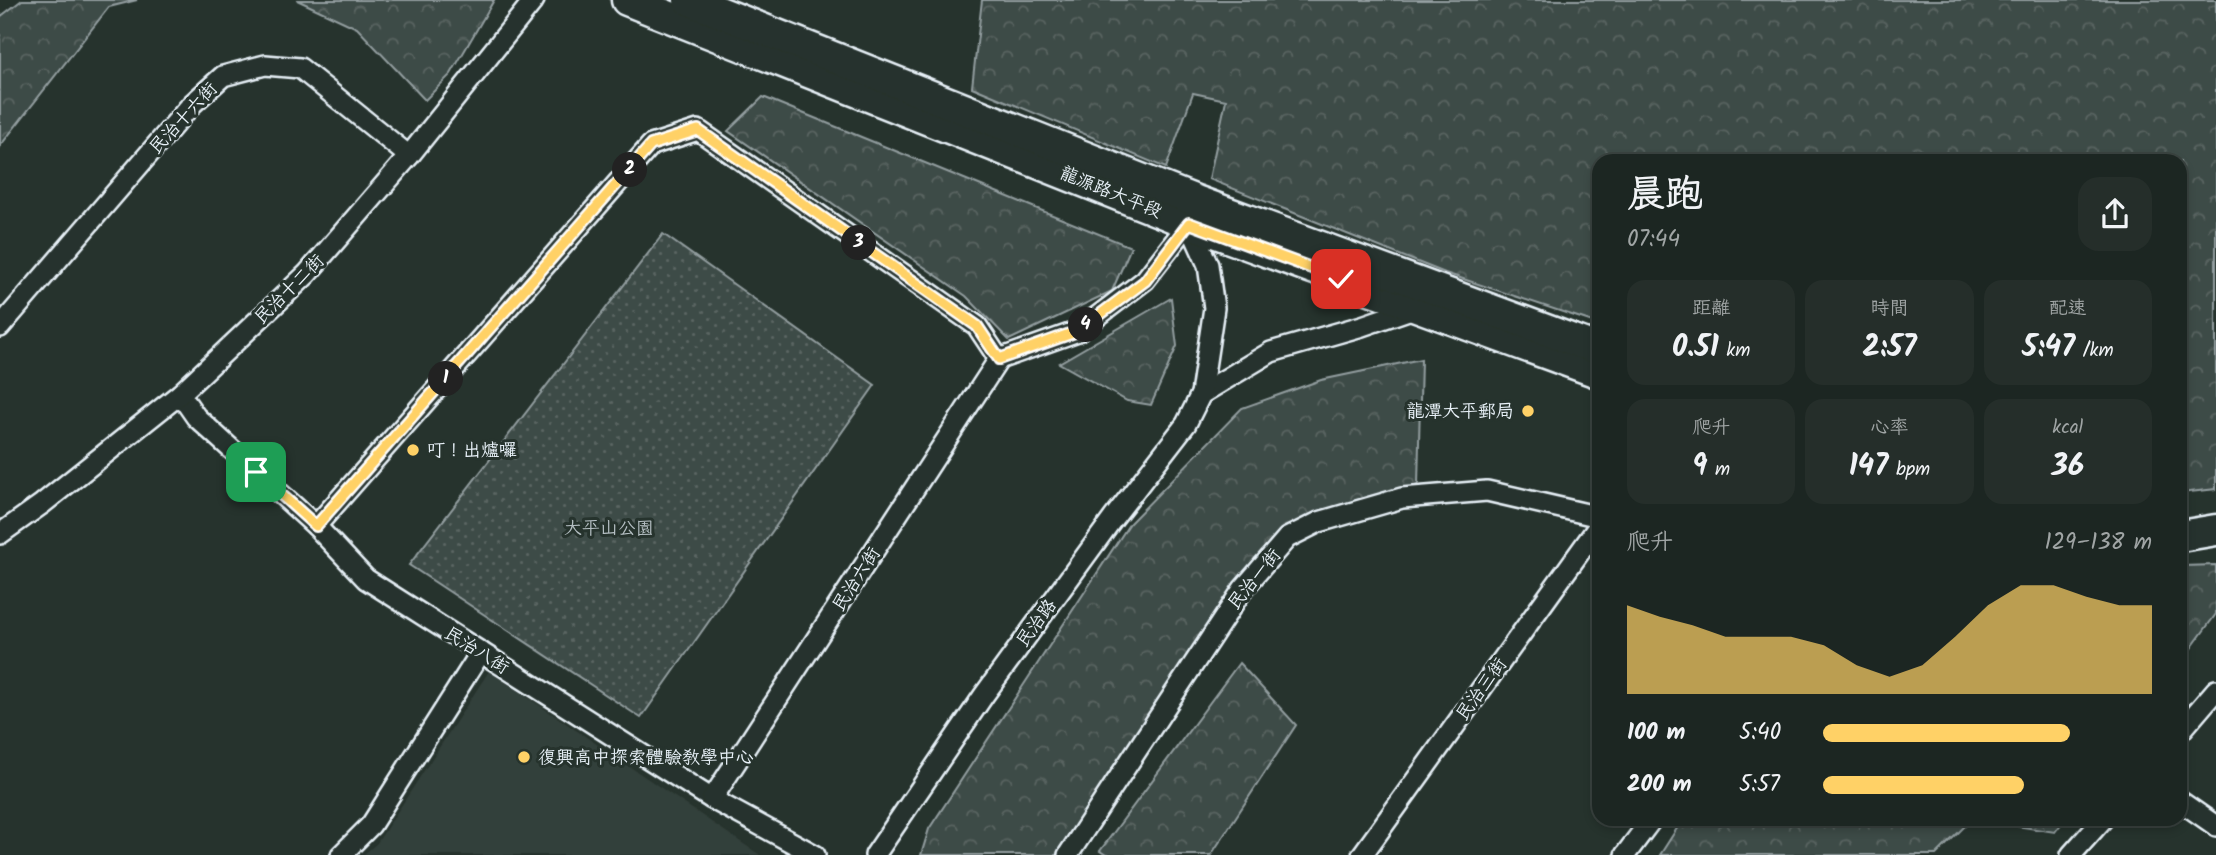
<!DOCTYPE html>
<html lang="zh-TW">
<meta charset="utf-8">
<style>
:root{--surface:#1c2622;--page:#252e2a;--text:#f1f3f6;--muted:#a0a5a5;--line:#3a4340;--accent:#ffd166}
body{margin:0;font-family:Kalam,"LXGW WenKai TC",sans-serif;background:var(--page);color:var(--text);height:100vh;display:flex;flex-direction:column;font-size:26px;white-space:nowrap}
*{box-sizing:border-box;margin:0}
p{font-size:23px;color:var(--muted)}
.icon{flex:none;width:38px;height:38px;fill:none;stroke:currentColor;stroke-width:2;stroke-linecap:round;stroke-linejoin:round}
.map{position:relative;flex:1;overflow:hidden}
.sheet{position:absolute;left:1592px;top:154px;width:595px;height:672px;display:flex;flex-direction:column;background:var(--surface);border-radius:21px;box-shadow:0 4px 10px #0003,0 0 0 2px var(--line)}
.sheet>*{flex:none}
.pin{position:absolute;display:grid;place-items:center;width:60px;height:60px;color:#fff;margin:-30px;border-radius:14px;box-shadow:0 4px 10px #0006}
.km{position:absolute;width:35px;height:35px;margin:-18px;border-radius:50%;background:#222;color:#fff;font-size:19px;line-height:35px;text-align:center}
.round{display:grid;place-items:center;flex:none;width:74px;height:74px;border-radius:21px;background:var(--page)}
.head{display:flex;align-items:center;justify-content:space-between;height:119px;padding:0 35px}
h1{font-size:38px;font-weight:800;line-height:52px}
.metrics{display:grid;grid-template-columns:repeat(3,1fr);gap:10px;height:119px;padding:7px 35px}
.metrics div{display:grid;align-content:center;border-radius:18px;background:var(--page);text-align:center}
.metrics b{font-size:30px;font-weight:800}
.metrics small{font-size:19px;font-weight:400}
.metrics p{font-size:19px}
.chart{height:196px;padding:14px 35px}
.chart p{display:flex;justify-content:space-between}
.chart svg{width:100%;height:126px;margin-top:7px;fill:var(--accent);opacity:.7}
ul{padding:0 35px;list-style:none;font-size:23px}
li{display:grid;grid-template-columns:112px 84px 1fr;align-items:center;height:52px}
li i{height:18px;border-radius:9px;background:var(--accent)}
.map>svg:first-child{display:block}
.built{fill:#333f3a}
.grass{fill:url(#grass-dots);stroke:#939ea0;stroke-width:2}
.forest{fill:url(#forest-crowns);stroke:#939ea0;stroke-width:2}
.lines{fill:none;stroke-linecap:round;stroke-linejoin:round}
.street-casing{stroke:#e8f1f8;stroke-width:24}
.primary-casing{stroke:#e8f1f8;stroke-width:35}
.street{stroke:#26332d;stroke-width:19}
.primary{stroke:#26332d;stroke-width:30}
.route-casing{stroke:#fff;stroke-width:14}
.route{stroke:#ffd166;stroke-width:9}
.poi-dot{fill:#ffd166;stroke:#26332d;stroke-width:2.5}
.labels{text-anchor:middle;stroke-width:6;stroke-linejoin:round;paint-order:stroke}
.street-label{font-size:18px;fill:#e8f1f8;stroke:#26332d}
.poi-label{font-size:18px;fill:#e8f1f8;stroke:#26332d;text-anchor:start}
.park-label{font-size:18px;fill:#b5bfc3;stroke:#26332d}
</style>
<div class="map">
<svg width="2216" height="855" viewBox="0 0 2216 855">
<defs>
<pattern id="grass-dots" width="8" height="8" patternUnits="userSpaceOnUse" patternTransform="scale(1.75)"><rect width="8" height="8" fill="#3e4b47"/><path d="M2 2h.1M6 6h.1" fill="none" stroke="#5a6562" stroke-width="1.8" stroke-linecap="round"/></pattern>
<pattern id="forest-crowns" width="20" height="18" patternUnits="userSpaceOnUse" patternTransform="scale(1.75)"><rect width="20" height="18" fill="#3e4b47"/><path d="M2 6a3 3 0 1 1 6 0M12 15a3 3 0 1 1 6 0" fill="none" stroke="#5a6562"/></pattern>
</defs>
<rect width="100%" height="100%" fill="#26332d"/>
<filter id="ink" filterUnits="userSpaceOnUse"><feTurbulence type="fractalNoise" baseFrequency=".0143" numOctaves="2"/><feDisplacementMap in="SourceGraphic" scale="14" xChannelSelector="R" yChannelSelector="G"/><feConvolveMatrix kernelMatrix="1 2 1 2 8 2 1 2 1" color-interpolation-filters="sRGB"/></filter>
<g filter="url(#ink)">
<path class="built" d="M 489,671 L 760,855 L 363,855 L 377,843 Z"/>
<path class="grass" d="M 663,234 L 875,385 L 641,718 L 409,565 Z"/>
<g class="forest">
<path d="M 22,0 L 137,0 L 109,7 L 0,146 L 0,17 Z"/>
<path d="M 297,0 L 494,0 L 451,74 L 425,100 L 357,28 Z"/>
<path d="M 982,0 L 2216,0 L 2216,489 L 2181,493 L 2180,161 L 1600,161 L 1599,324 L 1445,273 L 1209,179 L 1226,100 L 1193,93 L 1166,168 L 972,87 Z"/>
<path d="M 763,97 L 1131,247 L 1112,291 L 1009,340 L 966,296 L 728,131 Z"/>
<path d="M 1171,298 L 1177,346 L 1151,405 L 1127,401 L 1059,363 Z"/>
<path d="M 1421,359 L 1418,485 L 1299,527 L 1161,706 L 1058,855 L 921,855 L 929,829 L 1130,523 L 1242,408 L 1321,380 Z"/>
<path d="M 2216,565 L 2216,614 L 2181,662 L 2181,566 Z"/>
<path d="M 1239,663 L 1296,725 L 1211,855 L 1106,855 L 1100,851 Z"/>
<path d="M 1683,819 L 2065,819 L 2055,832 L 1972,819 L 1936,855 L 1660,855 Z"/>
</g>
<g class="lines">
<defs>
<g id="street">
<path d="M 0,327 L 191,105 L 223,76 L 265,65 L 300,68 L 409,156"/>
<path d="M 999,359 L 1078,331 L 1145,280 L 1189,223"/>
<path d="M 180,394 L 196,417 L 316,526 L 366,579 L 712,799 L 815,855"/>
<path d="M 1201,394 L 1271,352 L 1362,326 L 1417,307 L 1419,304"/>
<path d="M 316,526 L 651,145 L 698,130 L 977,326 L 999,359"/>
<path d="M 0,534 L 42,504 L 180,394 L 307,274 L 409,156 L 534,0"/>
<path d="M 2180,732 L 2216,690"/>
<path d="M 712,799 L 999,359"/>
<path d="M 2180,801 L 2216,826"/>
<path d="M 341,855 L 371,825 L 481,652"/>
<path d="M 875,855 L 984,695 L 1114,517 L 1186,424 L 1201,394 L 1214,308 L 1208,265 L 1189,223 L 1190,219"/>
<path d="M 1068,855 L 1243,589 L 1287,538 L 1319,522 L 1402,498 L 1487,491 L 1600,517"/>
<path d="M 1362,855 L 1600,524"/>
<path d="M 1625,855 L 1652,819"/>
<path d="M 2071,855 L 2103,819"/>
</g>
<g id="primary">
<path d="M 627,0 L 1189,223 L 1600,373"/>
<path d="M 689,0 L 1196,201 L 1600,350"/>
<path d="M 2180,536 L 2216,530"/>
</g>
</defs>
<use href="#street" class="street-casing"/>
<use href="#primary" class="primary-casing"/>
<use href="#street" class="street"/>
<use href="#primary" class="primary"/>
</g>
</g>
<g class="lines" filter="url(#ink)">
<defs>
<path id="route" d="M 256,472 L 316,526 L 651,145 L 698,130 L 977,326 L 999,359 L 1078,331 L 1145,281 L 1189,223 L 1341,279"/>
</defs>
<use href="#route" class="route-casing"/>
<use href="#route" class="route"/>
</g>
<g class="poi-dot">
<circle cx="1528" cy="411" r="7"/>
<circle cx="413" cy="450" r="7"/>
<circle cx="524" cy="757" r="7"/>
</g>
<g class="labels">
<g class="street-label">
<text transform="translate(183 118) rotate(-47)" y="6">民治十六街</text>
<text transform="translate(1111 192) rotate(22)" y="6">龍源路大平段</text>
<text transform="translate(289 289) rotate(-45)" y="6">民治十二街</text>
<text transform="translate(856 579) rotate(-57)" y="6">民治六街</text>
<text transform="translate(1254 579) rotate(-51)" y="6">民治一街</text>
<text transform="translate(1036 623) rotate(-54)" y="6">民治路</text>
<text transform="translate(477 650) rotate(32)" y="6">民治八街</text>
<text transform="translate(1481 689) rotate(-54)" y="6">民治三街</text>
</g>
<g class="poi-label">
<text x="1514" y="417" text-anchor="end">龍潭大平郵局</text>
<text x="427" y="456">叮！出爐囉</text>
<text x="538" y="763">復興高中探索體驗教學中心</text>
</g>
<g class="park-label">
<text x="609" y="534">大平山公園</text>
</g>
</g>
</svg>
<div class="pin" style="left:256px;top:472px;background:#1e9e55"><svg class="icon" aria-label="arrive" viewBox="0 0 24 24"><path d="M6 21V4h12l-3 4 3 4H6"/></svg></div>
<div class="pin" style="left:1341px;top:279px;background:#d93025"><svg class="icon" aria-label="check" viewBox="0 0 24 24"><path d="M5 12l5 5 9-10"/></svg></div>
<b class="km" style="left:446px;top:379px">1</b>
<b class="km" style="left:630px;top:170px">2</b>
<b class="km" style="left:859px;top:243px">3</b>
<b class="km" style="left:1086px;top:325px">4</b>
<section class="sheet">
<div class="head"><div><h1>晨跑</h1><p>07:44</p></div><a class="round"><svg class="icon" aria-label="share" viewBox="0 0 24 24"><path d="M12 15V3M7 8l5-5 5 5M5 13v7h14v-7"/></svg></a></div>
<div class="metrics">
<div><p>距離</p><b>0.51<small> km</small></b></div>
<div><p>時間</p><b>2:57</b></div>
<div><p>配速</p><b>5:47<small> /km</small></b></div>
</div>
<div class="metrics">
<div><p>爬升</p><b>9<small> m</small></b></div>
<div><p>心率</p><b>147<small> bpm</small></b></div>
<div><p>kcal</p><b>36</b></div>
</div>
<div class="chart"><p><span>爬升</span>129–138 m</p>
<svg viewBox="0 0 160 44" preserveAspectRatio="none"><path d="M0 44V13L10 17L20 20L30 24L40 24L50 24L60 27L70 34L80 38L90 34L100 24L110 13L120 6L130 6L140 10L150 13L160 13V44z"/></svg>
</div>
<ul>
<li><b>100 m</b>5:40<i style="width:75%"></i></li>
<li><b>200 m</b>5:57<i style="width:61%"></i></li>
</ul>
</section>
</div>
